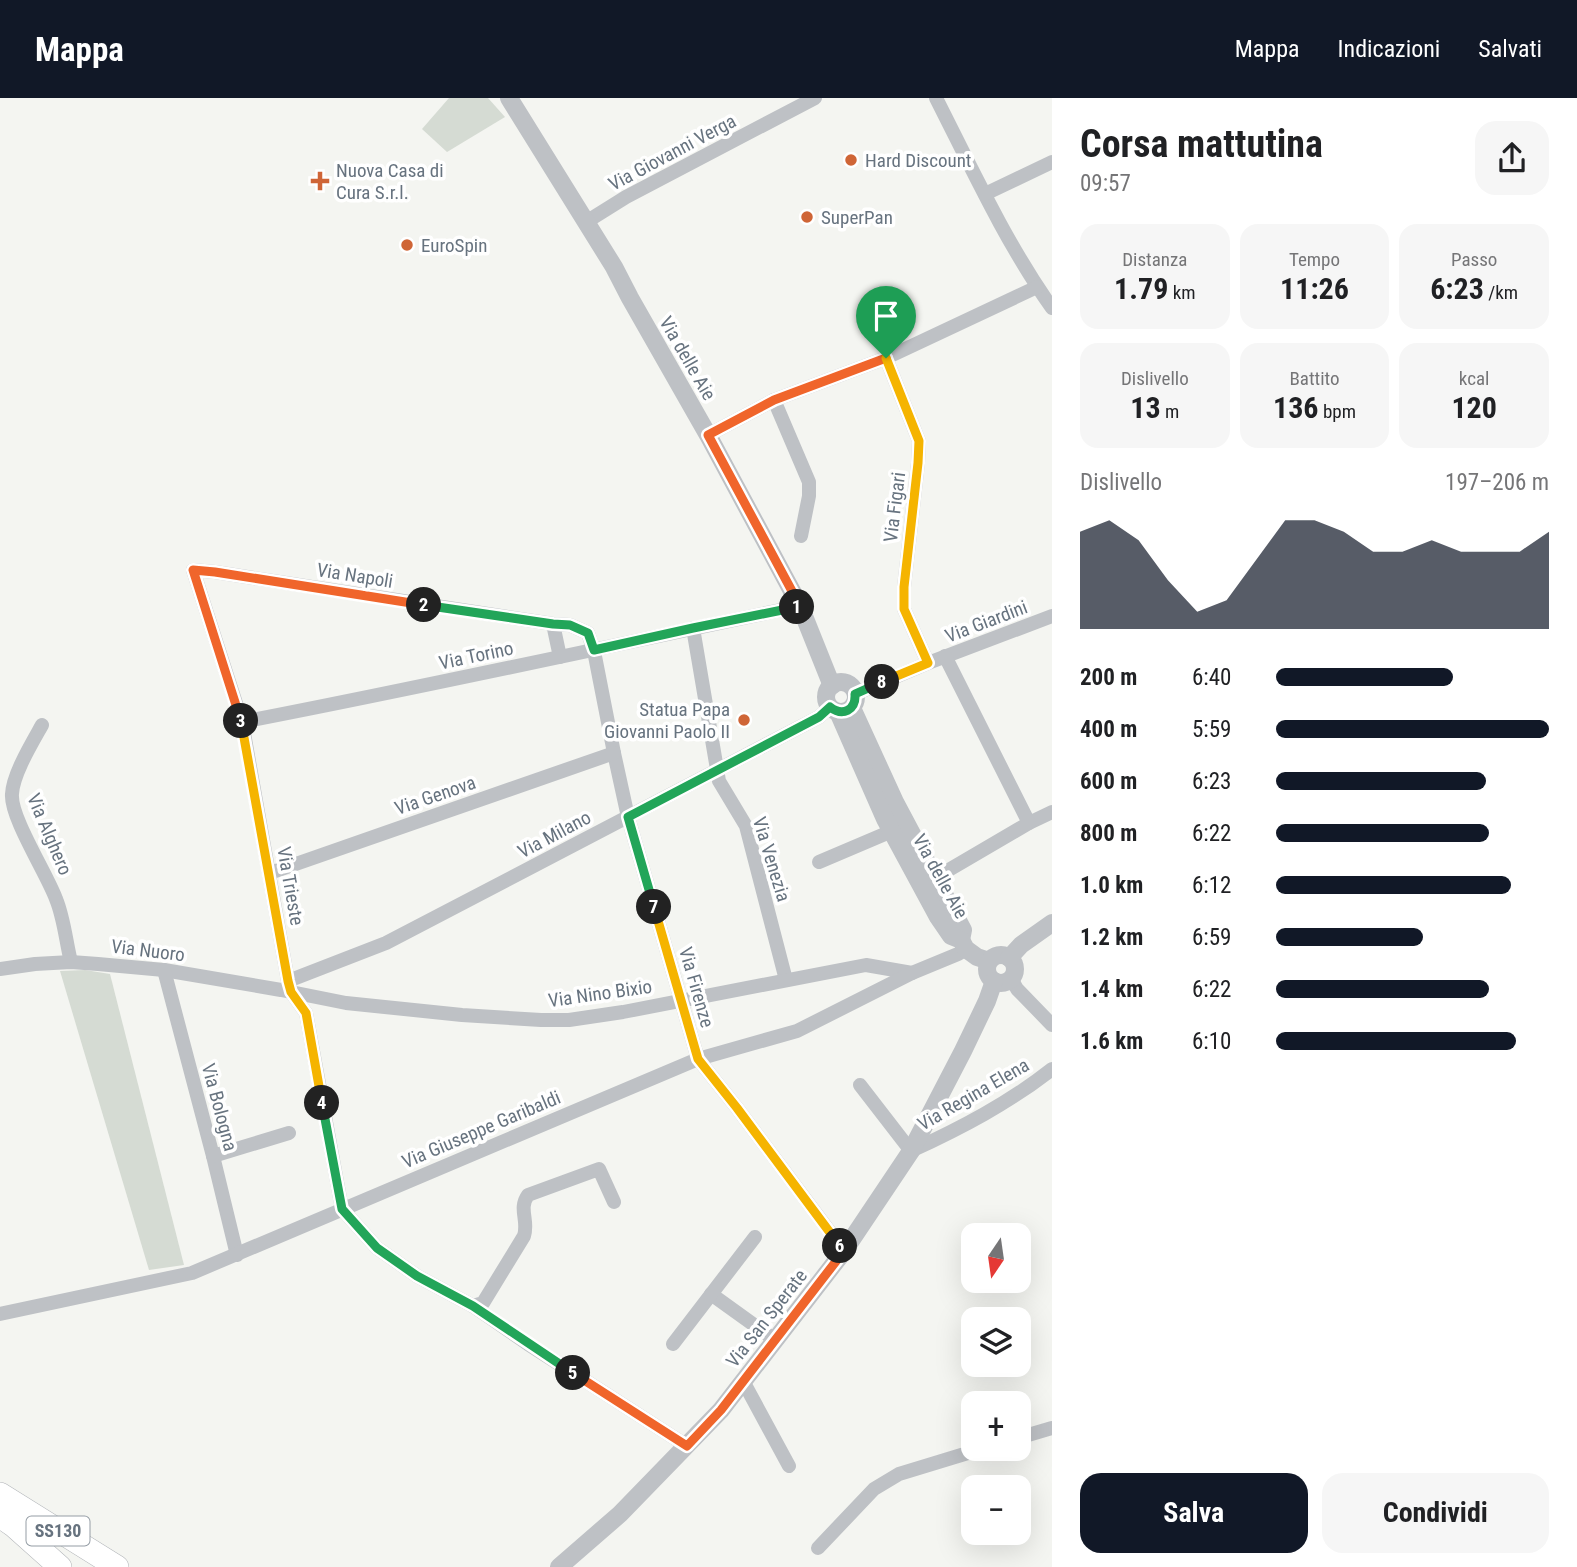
<!DOCTYPE html>
<html lang="it">
<meta charset="utf-8">
<style>
:root{--surface:#fff;--page:#f6f6f6;--text:#202124;--muted:#757577;--accent:#111827}
body{margin:0;font-family:"Roboto Condensed",sans-serif;background:var(--page);color:var(--text);height:100vh;display:flex;flex-direction:column;font-size:26px;white-space:nowrap}
*{box-sizing:border-box;margin:0}
p{font-size:23px;color:var(--muted)}
.icon{flex:none;width:38px;height:38px;fill:none;stroke:currentColor;stroke-width:2;stroke-linecap:round;stroke-linejoin:round}
.map{position:relative;flex:1;overflow:hidden}
.panel{display:flex;flex-direction:column;background:var(--surface);width:525px}
.panel>*{flex:none}
.needle{width:46px;rotate:193deg}
.tools{position:absolute;left:961px;top:1125px;display:grid;gap:14px}
.tools a{display:grid;place-items:center;width:70px;height:70px;border-radius:14px;background:var(--surface);box-shadow:0 7px 28px #0002;font-size:35px}
.pin{position:absolute;display:grid;place-items:center;width:60px;height:60px;color:#fff;margin:-72px -30px;border-radius:50% 50% 50% 0;rotate:-45deg;box-shadow:0 0 7px #0007}
.pin .icon{rotate:45deg}
.km{position:absolute;width:35px;height:35px;margin:-18px;border-radius:50%;background:#222;color:#fff;font-size:19px;line-height:35px;text-align:center}
.round{display:grid;place-items:center;flex:none;width:74px;height:74px;border-radius:21px;background:var(--page)}
.head{display:flex;align-items:center;justify-content:space-between;height:119px;padding:0 28px}
h1{font-size:38px;font-weight:700;line-height:52px}
.figures{display:grid;grid-template-columns:repeat(3,1fr);gap:10px;height:119px;padding:7px 28px}
.figures div{display:grid;align-content:center;border-radius:18px;background:var(--page);text-align:center}
.figures b{font-size:30px;font-weight:700}
.figures small{font-size:19px;font-weight:400}
.figures p{font-size:19px}
.chart{height:196px;padding:14px 28px}
.chart p{display:flex;justify-content:space-between}
.chart svg{width:100%;height:126px;margin-top:7px;fill:var(--accent);opacity:.7}
.primary-button{display:flex;gap:14px;margin-top:auto;padding:14px 28px}
.primary-button a{flex:1;height:80px;border-radius:21px;background:var(--accent);color:#fff;font-size:28px;font-weight:700;line-height:80px;text-align:center}
.primary-button a+a{background:var(--page);color:var(--text)}
ul{padding:0 28px;list-style:none;font-size:23px}
li{display:grid;grid-template-columns:112px 84px 1fr;align-items:center;height:52px}
li i{height:18px;border-radius:9px;background:var(--accent)}
header{display:flex;align-items:center;gap:42px;box-sizing:border-box;height:98px;padding:0 35px;background:var(--accent);color:#fff}
header strong{font-size:33px}
nav{display:flex;gap:38px;margin-inline-start:auto;font-size:24px}
main{display:flex;flex:1;min-height:0}
.map>svg:first-child{display:block}
.green{fill:#d5dbd3}
.lines{fill:none;stroke-linecap:round;stroke-linejoin:round}
.primary-casing{stroke:#b2b5b9;stroke-width:24}
.minor{stroke:#bec1c5;stroke-width:14}
.tertiary{stroke:#bec1c5;stroke-width:18}
.primary{stroke:#fff;stroke-width:23}
.split-1-casing{stroke:#fff;stroke-width:14}
.split-2-casing{stroke:#fff;stroke-width:14}
.split-3-casing{stroke:#fff;stroke-width:14}
.split-4-casing{stroke:#fff;stroke-width:14}
.split-5-casing{stroke:#fff;stroke-width:14}
.split-6-casing{stroke:#fff;stroke-width:14}
.split-7-casing{stroke:#fff;stroke-width:14}
.split-8-casing{stroke:#fff;stroke-width:14}
.split-9-casing{stroke:#fff;stroke-width:14}
.split-1{stroke:#f0652b;stroke-width:9}
.split-2{stroke:#22a559;stroke-width:9}
.split-3{stroke:#f0652b;stroke-width:9}
.split-4{stroke:#f5b400;stroke-width:9}
.split-5{stroke:#22a559;stroke-width:9}
.split-6{stroke:#f0652b;stroke-width:9}
.split-7{stroke:#f5b400;stroke-width:9}
.split-8{stroke:#22a559;stroke-width:9}
.split-9{stroke:#f5b400;stroke-width:9}
.poi-dot{fill:#cf6536;stroke:#fff;stroke-width:2.5}
.labels{text-anchor:middle;stroke-width:7;stroke-linejoin:round;paint-order:stroke}
.shield{fill:#fff;stroke:#959da5;stroke-width:2}
.shield-label{font-size:18px;font-weight:bold;fill:#67737f}
.street-label{font-size:19px;fill:#67737f;stroke:#fff}
.poi-label{font-size:19px;fill:#67737f;stroke:#fff;text-anchor:start}
</style>
<header>
<strong>Mappa</strong>
<nav><a>Mappa</a><a>Indicazioni</a><a>Salvati</a></nav>
</header>
<main>
<div class="map">
<svg width="1052" height="1469" viewBox="0 0 1052 1469">
<rect width="100%" height="100%" fill="#f4f5f1"/>
<g class="green">
<path d="M 449,0 L 488,0 L 505,19 L 447,54 L 422,31 Z"/>
<path d="M 85,872 L 110,876 L 184,1167 L 149,1172 L 60,873 Z"/>
</g>
<g class="lines">
<defs>
<g id="primary">
<path d="M 0,1396 L 117,1469"/>
<path d="M 0,1418 L 14,1428 L 60,1469"/>
</g>
</defs>
<use href="#primary" class="primary-casing"/>
<g class="minor">
<path d="M 936,0 C 972,71 1006,145 1052,210"/>
<path d="M 985,96 L 1052,64"/>
<path d="M 586,124 L 626,99 L 815,0"/>
<path d="M 886,260 L 919,343 L 918,365 L 904,489 L 904,511 L 928,565"/>
<path d="M 774,302 L 809,384 L 809,398 L 801,438"/>
<path d="M 708,337 L 774,302 L 886,260 L 1037,189"/>
<path d="M 553,526 L 215,474 L 193,472 L 242,624 L 288,883 L 291,894 L 306,915 L 342,1111 L 377,1150 L 417,1178 L 473,1208 L 528,1246 L 687,1348"/>
<path d="M 693,530 L 719,683 L 746,728 L 786,882"/>
<path d="M 560,559 L 553,526 L 570,527 L 588,535 L 594,553 L 614,655 L 628,719 L 698,961 L 737,1010 L 844,1153"/>
<path d="M 855,596 L 928,565 L 1052,518"/>
<path d="M 242,624 C 429,588 614,547 800,508"/>
<path d="M 42,627 C 32,645 13,676 12,696 C 10,719 47,776 56,801 C 64,820 66,844 71,864"/>
<path d="M 1029,725 L 1052,714"/>
<path d="M 819,764 L 899,730"/>
<path d="M 270,775 L 614,655"/>
<path d="M 935,780 L 1029,725 L 945,558"/>
<path d="M 0,871 L 35,866 L 71,864 L 98,866 L 164,872 L 281,892 L 346,905 L 462,917 L 541,922 L 569,922 L 623,914 L 866,867 L 912,875"/>
<path d="M 164,872 L 213,1058 L 237,1157"/>
<path d="M 1011,880 L 1017,891 L 1052,927"/>
<path d="M 288,883 L 386,845 L 819,619 L 830,609"/>
<path d="M 860,987 L 911,1053 C 961,1030 1009,1005 1052,971"/>
<path d="M 213,1058 L 289,1035"/>
<path d="M 711,1196 L 775,1242"/>
<path d="M 473,1208 L 483,1205 L 524,1138 C 529,1122 518,1111 528,1097 L 599,1071 L 614,1104"/>
<path d="M 0,1216 L 192,1175 L 698,961 L 797,933 L 912,875 L 958,856 L 966,851"/>
<path d="M 673,1246 L 755,1139"/>
<path d="M 743,1283 L 789,1368"/>
<path d="M 1018,1340 L 1052,1330"/>
<path d="M 818,1450 L 874,1391 L 899,1376 L 981,1351"/>
</g>
<g class="tertiary">
<path d="M 509,0 L 614,169 L 630,200 L 708,337 L 800,508 L 832,588"/>
<circle cx="841" cy="599" r="15"/>
<path d="M 852,610 L 895,704 L 963,832 L 961,842"/>
<path d="M 838,614 L 885,721 L 938,819 L 951,838 L 961,842 L 966,851 L 977,859 L 989,863"/>
<circle cx="1001" cy="871" r="14"/>
<path d="M 1009,860 L 1021,847 L 1052,825"/>
<path d="M 559,1469 L 620,1416 L 721,1312 L 844,1153 L 911,1053 L 963,953 L 987,903 L 994,883"/>
</g>
<use href="#primary" class="primary"/>
</g>
<g class="lines">
<defs>
<path id="split-1" d="M 797,509 L 800,508 L 708,337 L 774,302 L 886,260"/>
<path id="split-2" d="M 424,507 L 553,526 L 570,527 L 588,535 L 594,552 L 693,530 L 797,509"/>
<path id="split-3" d="M 241,623 L 193,472 L 215,474 L 424,507"/>
<path id="split-4" d="M 241,623 L 288,883 L 291,894 L 306,915 L 322,1005"/>
<path id="split-5" d="M 322,1005 L 342,1111 L 377,1150 L 417,1178 L 473,1208 L 573,1275"/>
<path id="split-6" d="M 573,1275 L 687,1348 L 721,1312 L 844,1153 L 840,1148"/>
<path id="split-7" d="M 654,809 L 698,961 L 737,1010 L 840,1148"/>
<path id="split-8" d="M 654,809 L 628,719 L 819,619 L 830,609 C 843,619 856,612 855,596 L 882,584"/>
<path id="split-9" d="M 882,584 L 928,565 L 904,511 L 904,489 L 918,365 L 919,343 L 886,260"/>
</defs>
<use href="#split-1" class="split-1-casing"/>
<use href="#split-2" class="split-2-casing"/>
<use href="#split-3" class="split-3-casing"/>
<use href="#split-4" class="split-4-casing"/>
<use href="#split-5" class="split-5-casing"/>
<use href="#split-6" class="split-6-casing"/>
<use href="#split-7" class="split-7-casing"/>
<use href="#split-8" class="split-8-casing"/>
<use href="#split-9" class="split-9-casing"/>
<use href="#split-1" class="split-1"/>
<use href="#split-2" class="split-2"/>
<use href="#split-3" class="split-3"/>
<use href="#split-4" class="split-4"/>
<use href="#split-5" class="split-5"/>
<use href="#split-6" class="split-6"/>
<use href="#split-7" class="split-7"/>
<use href="#split-8" class="split-8"/>
<use href="#split-9" class="split-9"/>
</g>
<g class="poi-dot">
<circle cx="851" cy="62" r="7"/>
<path d="M316.5 72.5h7v7h7v7h-7v7h-7v-7h-7v-7h7z"/>
<circle cx="807" cy="119" r="7"/>
<circle cx="407" cy="147" r="7"/>
<circle cx="744" cy="622" r="7"/>
</g>
<g class="labels">
<rect class="shield" x="26.5" y="1418.5" width="63" height="29" rx="5"/>
<g class="shield-label">
<text x="58" y="1439">SS130</text>
</g>
<g class="street-label">
<text transform="translate(672 54) rotate(-28)" y="7">Via Giovanni Verga</text>
<text transform="translate(688 260) rotate(60)" y="7">Via delle Aie</text>
<text transform="translate(894 409) rotate(-83)" y="7">Via Figari</text>
<text transform="translate(355 477) rotate(9)" y="7">Via Napoli</text>
<text transform="translate(986 523) rotate(-21)" y="7">Via Giardini</text>
<text transform="translate(476 557) rotate(-12)" y="7">Via Torino</text>
<text transform="translate(435 697) rotate(-19)" y="7">Via Genova</text>
<text transform="translate(50 736) rotate(67)" y="7">Via Alghero</text>
<text transform="translate(554 736) rotate(-28)" y="7">Via Milano</text>
<text transform="translate(772 761) rotate(73)" y="7">Via Venezia</text>
<text transform="translate(941 778) rotate(61)" y="7">Via delle Aie</text>
<text transform="translate(291 788) rotate(80)" y="7">Via Trieste</text>
<text transform="translate(148 852) rotate(7)" y="7">Via Nuoro</text>
<text transform="translate(697 889) rotate(74)" y="7">Via Firenze</text>
<text transform="translate(600 895) rotate(-8)" y="7">Via Nino Bixio</text>
<text transform="translate(973 996) rotate(-30)" y="7">Via Regina Elena</text>
<text transform="translate(220 1009) rotate(75)" y="7">Via Bologna</text>
<text transform="translate(481 1031) rotate(-23)" y="7">Via Giuseppe Garibaldi</text>
<text transform="translate(766 1220) rotate(-52)" y="7">Via San Sperate</text>
</g>
<g class="poi-label">
<text x="865" y="69">Hard Discount</text>
<text x="336" y="79">Nuova Casa di<tspan x="336" dy="22">Cura S.r.l.</tspan></text>
<text x="821" y="126">SuperPan</text>
<text x="421" y="154">EuroSpin</text>
<text x="730" y="618" text-anchor="end">Statua Papa<tspan x="730" dy="22">Giovanni Paolo II</tspan></text>
</g>
</g>
</svg>
<div class="tools">
<a><svg class="needle" viewBox="-14 -14 28 28"><path d="M0-13l5 13h-10z" fill="#e53935"/><path d="M0 13l5-13h-10z" fill="#757577"/></svg></a>
<a><svg class="icon" aria-label="layers" viewBox="0 0 24 24"><path d="M12 4l9 5-9 5-9-5zM3 14l9 5 9-5"/></svg></a>
<a>+</a>
<a>−</a>
</div>
<div class="pin" style="left:886px;top:260px;background:#1e9e55"><svg class="icon" aria-label="arrive" viewBox="0 0 24 24"><path d="M6 21V4h12l-3 4 3 4H6"/></svg></div>
<b class="km" style="left:797px;top:509px">1</b>
<b class="km" style="left:424px;top:507px">2</b>
<b class="km" style="left:241px;top:623px">3</b>
<b class="km" style="left:322px;top:1005px">4</b>
<b class="km" style="left:573px;top:1275px">5</b>
<b class="km" style="left:840px;top:1148px">6</b>
<b class="km" style="left:654px;top:809px">7</b>
<b class="km" style="left:882px;top:584px">8</b>
</div>
<section class="panel">
<div class="head"><div><h1>Corsa mattutina</h1><p>09:57</p></div><a class="round"><svg class="icon" aria-label="share" viewBox="0 0 24 24"><path d="M12 15V3M7 8l5-5 5 5M5 13v7h14v-7"/></svg></a></div>
<div class="figures">
<div><p>Distanza</p><b>1.79<small> km</small></b></div>
<div><p>Tempo</p><b>11:26</b></div>
<div><p>Passo</p><b>6:23<small> /km</small></b></div>
</div>
<div class="figures">
<div><p>Dislivello</p><b>13<small> m</small></b></div>
<div><p>Battito</p><b>136<small> bpm</small></b></div>
<div><p>kcal</p><b>120</b></div>
</div>
<div class="chart"><p><span>Dislivello</span>197–206 m</p>
<svg viewBox="0 0 160 44" preserveAspectRatio="none"><path d="M0 44V10L10 6L20 13L30 27L40 38L50 34L60 20L70 6L80 6L90 10L100 17L110 17L120 13L130 17L140 17L150 17L160 10V44z"/></svg>
</div>
<ul>
<li><b>200 m</b>6:40<i style="width:65%"></i></li>
<li><b>400 m</b>5:59<i style="width:100%"></i></li>
<li><b>600 m</b>6:23<i style="width:77%"></i></li>
<li><b>800 m</b>6:22<i style="width:78%"></i></li>
<li><b>1.0 km</b>6:12<i style="width:86%"></i></li>
<li><b>1.2 km</b>6:59<i style="width:54%"></i></li>
<li><b>1.4 km</b>6:22<i style="width:78%"></i></li>
<li><b>1.6 km</b>6:10<i style="width:88%"></i></li>
</ul>
<div class="primary-button"><a>Salva</a><a>Condividi</a></div>
</section>
</main>
